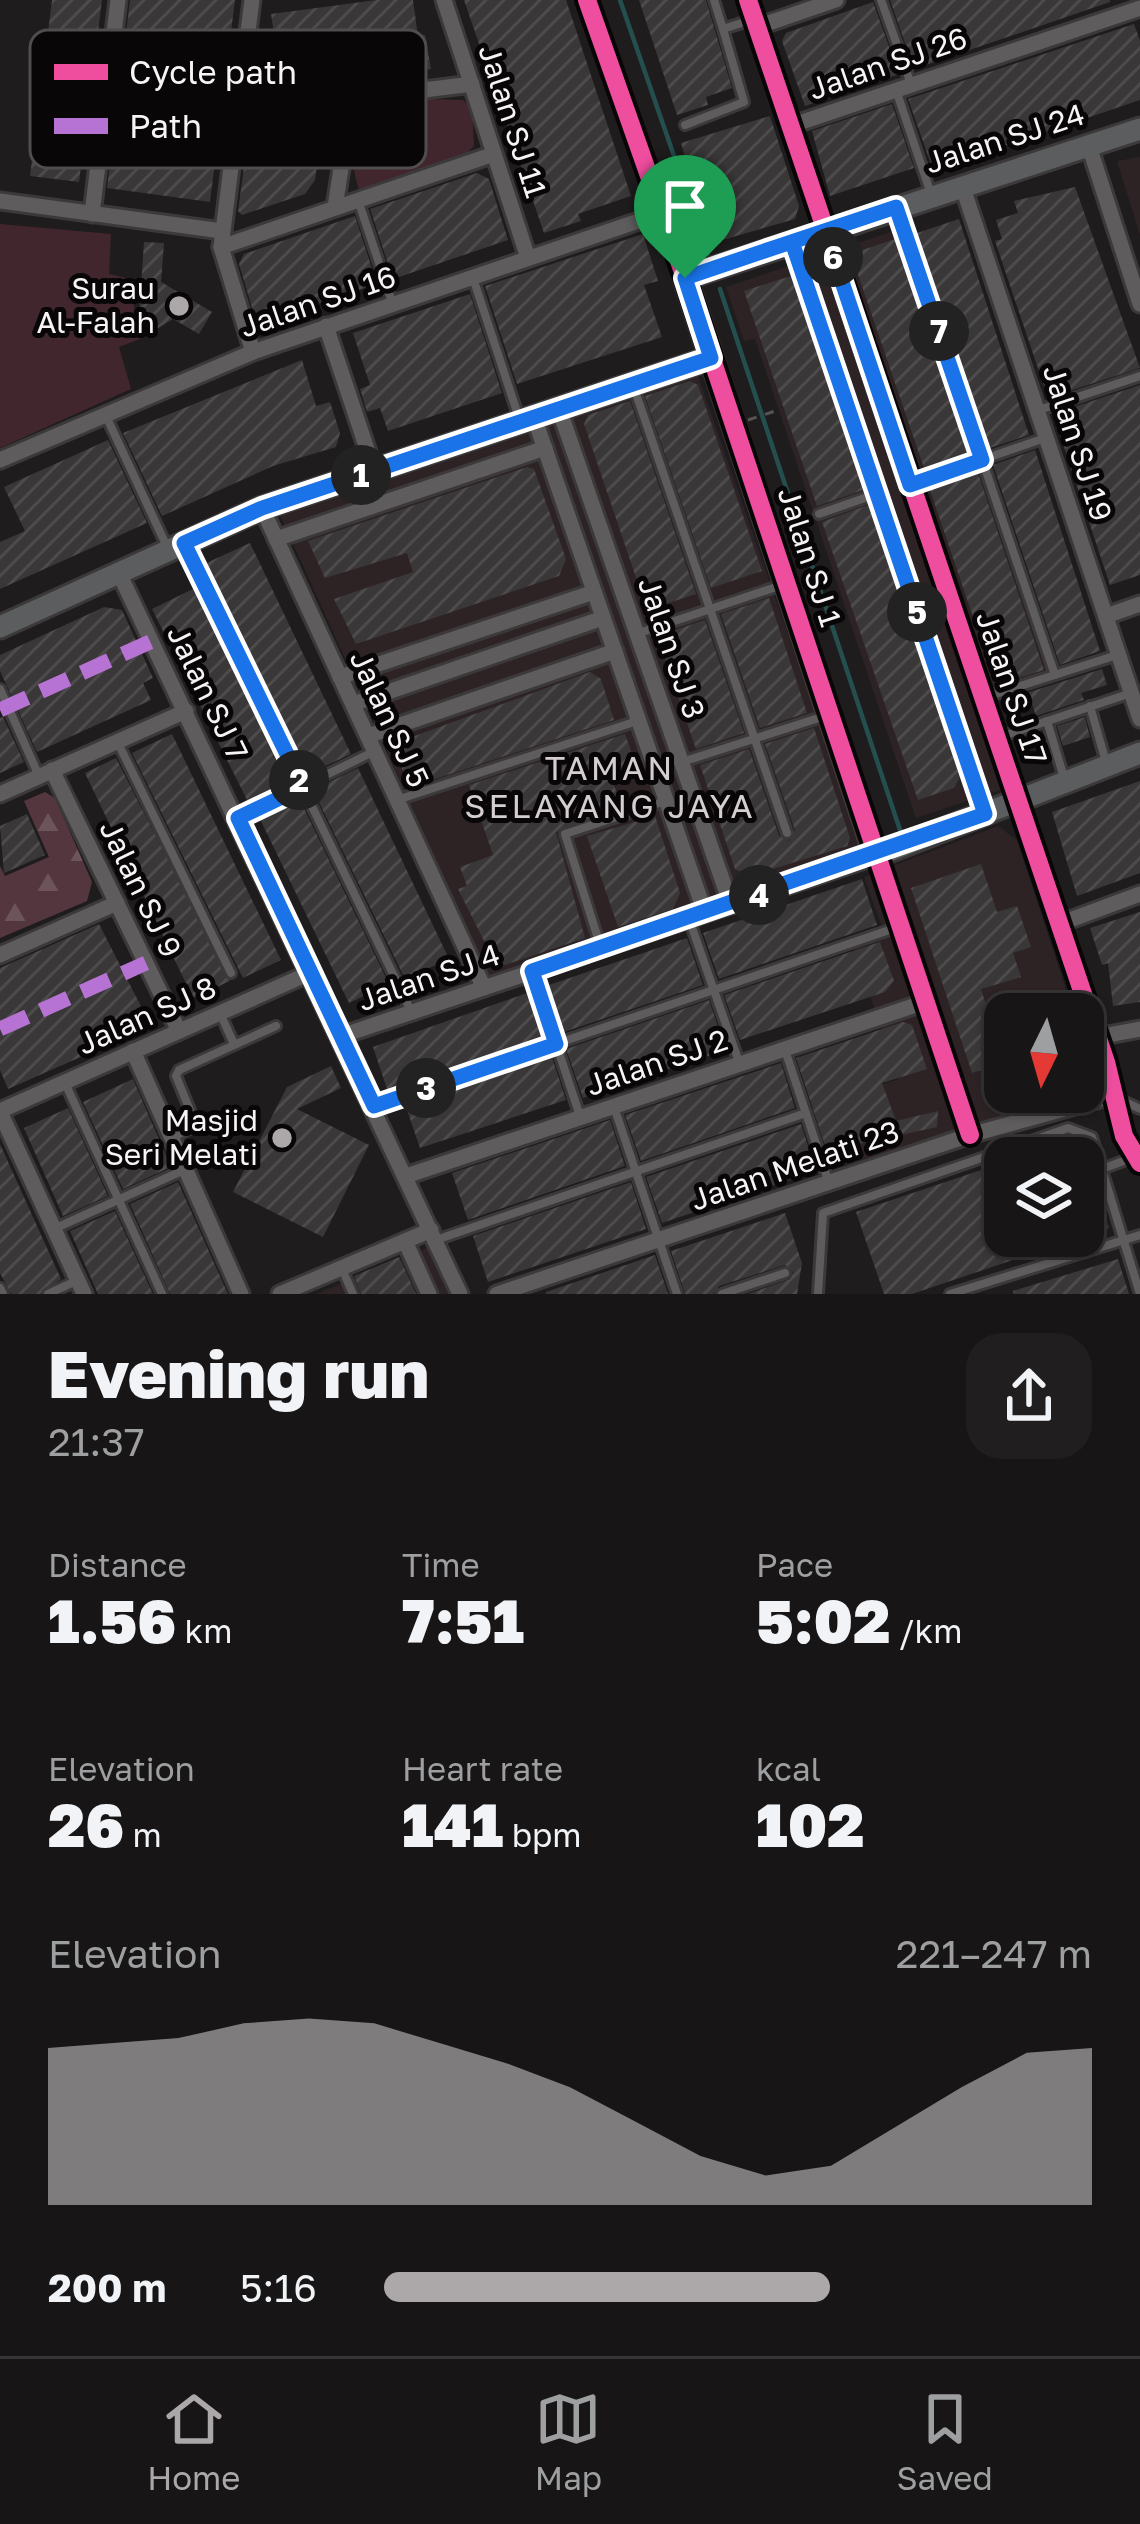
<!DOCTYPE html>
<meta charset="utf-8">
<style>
:root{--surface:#171516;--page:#201e1f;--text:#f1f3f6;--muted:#9e9fa1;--line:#363435;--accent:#aca8a9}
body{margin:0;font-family:"Golos Text",sans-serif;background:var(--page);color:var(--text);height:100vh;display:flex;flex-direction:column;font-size:45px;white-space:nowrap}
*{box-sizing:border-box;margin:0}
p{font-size:39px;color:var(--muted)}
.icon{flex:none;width:66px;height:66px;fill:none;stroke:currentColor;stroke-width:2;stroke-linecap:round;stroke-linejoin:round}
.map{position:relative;height:1294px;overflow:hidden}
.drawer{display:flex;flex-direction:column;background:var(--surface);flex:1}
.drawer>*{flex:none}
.needle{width:78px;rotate:185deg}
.tools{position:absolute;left:984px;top:993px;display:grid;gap:24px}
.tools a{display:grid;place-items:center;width:120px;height:120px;border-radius:24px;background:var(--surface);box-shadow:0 3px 9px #0004,0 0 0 3px var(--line);font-size:60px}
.pin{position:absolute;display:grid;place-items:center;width:102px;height:102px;color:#fff;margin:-123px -51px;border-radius:50% 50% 50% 0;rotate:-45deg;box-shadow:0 0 12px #0007}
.pin .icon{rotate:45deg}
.km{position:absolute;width:60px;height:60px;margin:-30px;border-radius:50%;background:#222;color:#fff;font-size:33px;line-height:60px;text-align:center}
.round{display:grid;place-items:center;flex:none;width:126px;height:126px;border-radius:36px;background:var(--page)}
.head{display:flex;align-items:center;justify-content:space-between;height:204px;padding:0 48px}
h1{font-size:66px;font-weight:800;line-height:90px}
.figures{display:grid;grid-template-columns:repeat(3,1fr);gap:18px;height:204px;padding:12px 48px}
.figures div{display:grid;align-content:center}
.figures b{font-size:60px;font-weight:800}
.figures small{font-size:33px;font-weight:400}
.figures p{font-size:33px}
.chart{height:336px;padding:24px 48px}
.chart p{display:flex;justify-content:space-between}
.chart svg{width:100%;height:216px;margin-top:12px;fill:var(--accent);opacity:.7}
ul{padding:0 48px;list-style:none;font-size:39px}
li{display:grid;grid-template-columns:192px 144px 1fr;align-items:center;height:90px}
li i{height:30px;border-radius:15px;background:var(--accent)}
.dock{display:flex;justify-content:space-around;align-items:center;height:168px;border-top:3px solid var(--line);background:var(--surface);font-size:33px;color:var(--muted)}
.dock a{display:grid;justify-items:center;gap:6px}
.dock .on{color:var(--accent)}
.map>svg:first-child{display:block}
.built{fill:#2d2325}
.forest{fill:url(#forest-firs)}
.park{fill:#41262e}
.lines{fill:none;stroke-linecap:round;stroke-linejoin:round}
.stream{stroke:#244f4e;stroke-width:4.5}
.building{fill:url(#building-hatch)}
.lane-casing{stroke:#3c393a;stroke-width:14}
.street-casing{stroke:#3c393a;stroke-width:21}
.secondary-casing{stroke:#3c393a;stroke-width:27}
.path{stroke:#565455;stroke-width:3;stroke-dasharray:9 9;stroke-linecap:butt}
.lane{stroke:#5f5c5d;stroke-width:8}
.street{stroke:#5f5c5d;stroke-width:15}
.secondary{stroke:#5b5d5e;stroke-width:21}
.quiet{stroke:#b673d3;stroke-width:15;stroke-dasharray:30 15;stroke-linecap:butt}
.cycleway-casing{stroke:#080607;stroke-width:26}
.cycleway{stroke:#ef4d9e;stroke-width:18}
.route-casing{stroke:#fff;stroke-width:24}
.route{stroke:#1a73e8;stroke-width:15}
.poi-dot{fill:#aca8a9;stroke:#080607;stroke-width:4.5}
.labels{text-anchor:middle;stroke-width:10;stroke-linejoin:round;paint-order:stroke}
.street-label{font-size:30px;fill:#f8f4f5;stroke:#080607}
.poi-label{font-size:30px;fill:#f8f4f5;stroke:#080607;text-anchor:end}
.neighbourhood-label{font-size:33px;letter-spacing:3px;fill:#d5ced0;stroke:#080607}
.key{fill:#080607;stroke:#504d4e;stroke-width:3}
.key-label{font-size:33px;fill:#f8f4f5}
</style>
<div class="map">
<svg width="1140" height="1294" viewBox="0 0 1140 1294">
<defs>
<pattern id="forest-firs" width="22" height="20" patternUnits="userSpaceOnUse" patternTransform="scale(3)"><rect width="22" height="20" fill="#54363f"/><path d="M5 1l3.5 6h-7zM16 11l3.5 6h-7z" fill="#6d545b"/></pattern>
<pattern id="building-hatch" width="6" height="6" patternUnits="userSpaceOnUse" patternTransform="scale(3)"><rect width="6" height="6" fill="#3a3738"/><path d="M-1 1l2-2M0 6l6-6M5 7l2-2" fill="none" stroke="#4e4b4c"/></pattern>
</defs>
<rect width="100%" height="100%" fill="#1f1c1d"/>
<g class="built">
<path d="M 1140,157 L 1140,235 L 1117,161 Z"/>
<path d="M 900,229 L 1053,682 L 997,701 L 1024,782 L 916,818 L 755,339 L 744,341 L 726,287 Z"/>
<path d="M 698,376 L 863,850 L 489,977 L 280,515 Z"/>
<path d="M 998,826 L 1017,840 L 1074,1014 L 1005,1014 L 1005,1092 L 1083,1092 L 1083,1041 L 1099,1090 L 831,1169 L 810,1108 L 899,1079 L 850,938 L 882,927 L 864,877 Z"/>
<path d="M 427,1248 L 448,1294 L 316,1294 Z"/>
</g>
<path class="forest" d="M 45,792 L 55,798 L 92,882 L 87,901 L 0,938 L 0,866 L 5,876 L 49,857 L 24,801 Z"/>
<g class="park">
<path d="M 426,99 L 463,100 L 472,108 L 474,146 L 463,157 L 359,191 L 352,163 L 369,114 Z"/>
<path d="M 0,224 L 111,234 L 109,274 L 127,278 L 142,338 L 119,347 L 131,389 L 0,448 Z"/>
</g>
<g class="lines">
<g class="stream">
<path d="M 620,0 L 708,254"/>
<path d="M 720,289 L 901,833"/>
</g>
</g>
<g class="building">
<path d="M 52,0 L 102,0 L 79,182 L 30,176 Z"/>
<path d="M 130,0 L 235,0 L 210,202 L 107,188 Z"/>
<path d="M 377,0 L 413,0 L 418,36 L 425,35 L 431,69 L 329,84 L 315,180 L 305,194 L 242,215 L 238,211 L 259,58 L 277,55 L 271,14 Z"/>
<path d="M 464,0 L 566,0 L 631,196 L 578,214 L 581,221 L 544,233 Z"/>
<path d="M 639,0 L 706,0 L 732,88 L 706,97 L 708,105 L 677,115 Z"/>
<path d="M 890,0 L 1110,0 L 1110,2 L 914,69 Z"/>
<path d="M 873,2 L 899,74 L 805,106 L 782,41 L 786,33 Z"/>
<path d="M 1134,24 L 1140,41 L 1140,100 L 933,170 L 908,99 Z"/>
<path d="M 892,104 L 914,168 L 830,196 L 812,131 Z"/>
<path d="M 770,116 L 799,206 L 795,219 L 719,241 L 695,166 L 688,168 L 681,143 Z"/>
<path d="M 477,173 L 489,179 L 508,240 L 393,279 L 370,209 Z"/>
<path d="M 1075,187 L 1140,368 L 1048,398 L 995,241 L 1002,239 L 996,220 L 1018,213 L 1014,201 Z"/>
<path d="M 355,216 L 377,284 L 257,325 L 239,264 L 244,254 Z"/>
<path d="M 959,219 L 1029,435 L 987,449 L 914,234 Z"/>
<path d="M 643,234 L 658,281 L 644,285 L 662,337 L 517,384 L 485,286 Z"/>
<path d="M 898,238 L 972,455 L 925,471 L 851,254 Z"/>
<path d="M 144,242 L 164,243 L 161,282 L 212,312 L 199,334 L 173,319 L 150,333 L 139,316 Z"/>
<path d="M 791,276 L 863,490 L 817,506 L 744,291 Z"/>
<path d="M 470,294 L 502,393 L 388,431 L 380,408 L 367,412 L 360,389 L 370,385 L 353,333 Z"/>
<path d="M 302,360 L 316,406 L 330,402 L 340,433 L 336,447 L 273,466 L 162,516 L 123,433 Z"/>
<path d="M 690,381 L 698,385 L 762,571 L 711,588 L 645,396 Z"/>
<path d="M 1140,385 L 1140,575 L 1110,585 L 1053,414 Z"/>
<path d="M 630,401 L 696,594 L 647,610 L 584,424 L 588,415 Z"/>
<path d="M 108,440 L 147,523 L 0,589 L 0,542 L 25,531 L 4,487 Z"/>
<path d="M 1035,450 L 1100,651 L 1060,665 L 993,465 Z"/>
<path d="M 527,467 L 534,469 L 566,559 L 559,576 L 356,644 L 334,599 L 413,572 L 407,553 L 325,578 L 308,541 Z"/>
<path d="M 977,470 L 1044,670 L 996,685 L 929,487 Z"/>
<path d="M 868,505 L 960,777 L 954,788 L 918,800 L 822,522 Z"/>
<path d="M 250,543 L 351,754 L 306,775 L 204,564 Z"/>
<path d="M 197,587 L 291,783 L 249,804 L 152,609 Z"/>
<path d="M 769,598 L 807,713 L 760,728 L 721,614 Z"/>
<path d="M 104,607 L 122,610 L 153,678 L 143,683 L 151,700 L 37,752 L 0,671 L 0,655 Z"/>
<path d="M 705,620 L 744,733 L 696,749 L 657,636 Z"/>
<path d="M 1102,669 L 1107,685 L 1081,693 L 1084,700 L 1036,716 L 1031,701 L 1019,705 L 1017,696 Z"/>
<path d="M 590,672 L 601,679 L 614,720 L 411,787 L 390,745 Z"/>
<path d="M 3,717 L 24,762 L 0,773 L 0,718 Z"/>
<path d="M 1085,717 L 1090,737 L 1063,746 L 1057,726 Z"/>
<path d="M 814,728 L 850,838 L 847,846 L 750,876 L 735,869 L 700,765 L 749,749 L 779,836 L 789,841 L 795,830 L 765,744 Z"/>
<path d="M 172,734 L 281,960 L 243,978 L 132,753 Z"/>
<path d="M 625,734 L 634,759 L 626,761 L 631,774 L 612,780 L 622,807 L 556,832 L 585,938 L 505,965 L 494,961 L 458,889 L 467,886 L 460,867 L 493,855 L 469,785 Z"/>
<path d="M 116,758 L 230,981 L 193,998 L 85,773 Z"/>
<path d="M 358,768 L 449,959 L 405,979 L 313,790 Z"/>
<path d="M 1140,781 L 1140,873 L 1077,896 L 1052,812 Z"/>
<path d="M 299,798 L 389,984 L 349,1003 L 259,817 Z"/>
<path d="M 27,814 L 45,855 L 4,873 L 0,826 Z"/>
<path d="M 655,816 L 680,893 L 673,909 L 618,927 L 587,836 Z"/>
<path d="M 981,864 L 997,912 L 1017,906 L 1031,947 L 1013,953 L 1021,977 L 981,989 L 993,1027 L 1005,1024 L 1005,1063 L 972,1073 L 911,888 Z"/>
<path d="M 862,879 L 877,925 L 719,979 L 703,933 Z"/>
<path d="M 1140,912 L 1140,1002 L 1113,1006 L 1108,963 L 1102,965 L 1090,928 Z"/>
<path d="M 99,924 L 151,1026 L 8,1089 L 0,1070 L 0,968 Z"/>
<path d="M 687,938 L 703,985 L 561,1033 L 546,986 Z"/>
<path d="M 880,942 L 894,981 L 885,992 L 740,1040 L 724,995 Z"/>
<path d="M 530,992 L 546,1039 L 388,1092 L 373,1047 Z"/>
<path d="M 709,1000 L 726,1050 L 583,1098 L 566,1049 Z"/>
<path d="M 903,1022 L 912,1025 L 927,1069 L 882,1083 L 896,1121 L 938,1111 L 937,1127 L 827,1151 L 796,1058 Z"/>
<path d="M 551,1054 L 566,1100 L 420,1148 L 405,1104 Z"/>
<path d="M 781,1063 L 795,1108 L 641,1161 L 625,1115 Z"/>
<path d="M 331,1066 L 341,1088 L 297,1109 L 369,1145 L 323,1237 L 233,1192 L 287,1087 Z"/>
<path d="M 133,1079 L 171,1167 L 123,1189 L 83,1102 Z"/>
<path d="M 1022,1092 L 1067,1092 L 1068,1096 L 1026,1107 Z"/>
<path d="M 68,1108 L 108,1196 L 63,1216 L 24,1128 Z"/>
<path d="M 610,1120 L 625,1166 L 468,1220 L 452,1173 Z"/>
<path d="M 801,1124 L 816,1171 L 662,1223 L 646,1177 Z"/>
<path d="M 1074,1139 L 1085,1158 L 1024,1158 L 1024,1156 Z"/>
<path d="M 0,1144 L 61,1279 L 40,1294 L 11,1294 L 0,1273 Z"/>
<path d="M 1083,1159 L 1109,1228 L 1083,1237 Z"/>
<path d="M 1005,1162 L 1005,1236 L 1078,1238 L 912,1294 L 884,1294 L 856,1212 Z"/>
<path d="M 178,1182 L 228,1294 L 170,1294 L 130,1204 Z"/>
<path d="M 631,1182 L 646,1229 L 488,1282 L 473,1236 Z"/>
<path d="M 115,1211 L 153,1294 L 98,1294 L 70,1231 Z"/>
<path d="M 785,1213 L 802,1263 L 797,1294 L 748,1294 L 790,1279 L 793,1272 L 785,1265 L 719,1286 L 714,1294 L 685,1294 L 671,1251 Z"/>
<path d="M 655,1255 L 668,1294 L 546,1294 L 546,1292 Z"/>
<path d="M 399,1257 L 416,1294 L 361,1294 L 354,1276 Z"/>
<path d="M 1118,1259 L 1129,1294 L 1013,1294 L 1013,1291 Z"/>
</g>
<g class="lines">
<defs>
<g id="lane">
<path d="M 714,0 L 723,29"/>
<path d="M 881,0 L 911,84"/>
<path d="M 896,90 L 931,194"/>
<path d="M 685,125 L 744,102 L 723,29 L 754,19"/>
<path d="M 359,203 L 392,302"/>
<path d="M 899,214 L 1055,675"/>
<path d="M 473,278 L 519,418"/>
<path d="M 633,385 L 787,833"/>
<path d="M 1039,410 L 1140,376"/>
<path d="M 106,416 L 168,549"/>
<path d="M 912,484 L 1045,438"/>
<path d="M 819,514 L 876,494"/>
<path d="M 185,544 L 411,1011"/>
<path d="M 639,633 L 785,584"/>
<path d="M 0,689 L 39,776"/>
<path d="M 983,698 L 1117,655"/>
<path d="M 1090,706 L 1106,762"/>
<path d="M 1047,721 L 1065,781"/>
<path d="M 997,738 L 1131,693"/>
<path d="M 118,743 L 231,973"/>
<path d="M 682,762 L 828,715"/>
<path d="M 397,800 L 637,721"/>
<path d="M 238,818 L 375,751"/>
<path d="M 689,919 L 739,1062"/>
<path d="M 601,948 L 565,834 L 665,801"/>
<path d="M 532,971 L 580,1116"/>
<path d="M 220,1013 L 234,1044"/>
<path d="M 785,1050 L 829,1183"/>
<path d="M 65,1083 L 162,1294"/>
<path d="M 1121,1100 L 1140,1109"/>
<path d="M 374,1106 L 898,927"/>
<path d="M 614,1107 L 677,1294"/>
<path d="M 172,1138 L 196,1125 L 176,1076 L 179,1070 L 276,1026"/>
<path d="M 1102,1169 L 1134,1157"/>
<path d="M 56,1228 L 184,1170"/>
<path d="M 436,1240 L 806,1113"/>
<path d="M 342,1269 L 353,1294"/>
<path d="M 0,1288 L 3,1294"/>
<path d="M 48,1294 L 76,1281"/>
<path d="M 722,1294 L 785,1273"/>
<path d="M 818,1294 L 823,1213 L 1068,1128 L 1092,1137 L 1140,1294"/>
<path d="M 950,1294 L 1140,1235"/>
</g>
<g id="street">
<path d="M 252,0 L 221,247 L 253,352"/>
<path d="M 444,0 L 528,258"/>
<path d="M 587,0 L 685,278"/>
<path d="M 748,0 L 1106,1062 L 1124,1136 L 1140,1163"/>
<path d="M 757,27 L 836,0"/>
<path d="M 790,126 L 1140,8"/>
<path d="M 1088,143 L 1140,304"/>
<path d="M 962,185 L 1140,719"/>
<path d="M 0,201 L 222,231"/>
<path d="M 335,207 L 350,111 L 360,98 L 472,84"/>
<path d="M 92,214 L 118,0"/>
<path d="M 792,242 L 985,814"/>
<path d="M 221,247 L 494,154"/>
<path d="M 326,326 L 374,470"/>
<path d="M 559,409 L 731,905"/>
<path d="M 534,417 L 705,913"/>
<path d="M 0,460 L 253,352 L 662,213"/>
<path d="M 262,508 L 484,988"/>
<path d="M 276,539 L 545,448"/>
<path d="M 119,573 L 460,1294"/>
<path d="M 1106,616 L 1140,604"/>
<path d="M 340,677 L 594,592"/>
<path d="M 353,704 L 603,618"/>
<path d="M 368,736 L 615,651"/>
<path d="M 52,770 L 179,1031"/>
<path d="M 0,794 L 186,711"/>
<path d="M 1059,924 L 1140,894"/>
<path d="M 0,955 L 117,903"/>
<path d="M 341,1036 L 876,856 L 970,1135"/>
<path d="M 1097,1037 L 1140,1029"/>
<path d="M 133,1051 L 241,1294"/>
<path d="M 0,1111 L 312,972"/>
<path d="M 0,1112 L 84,1294"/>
<path d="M 406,1176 L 925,1002"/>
<path d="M 405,1241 L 429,1294"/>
<path d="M 280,1294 L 431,1230"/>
<path d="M 497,1294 L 970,1135 L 1111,1096"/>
</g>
<g id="secondary">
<path d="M 1140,129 L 685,278 L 876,856 L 1140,753"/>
<path d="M 0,627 L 262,508 L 711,358"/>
</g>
</defs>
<use href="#lane" class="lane-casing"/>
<use href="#street" class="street-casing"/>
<use href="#secondary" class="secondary-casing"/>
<g class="path">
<path d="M 748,420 L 775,411"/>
<path d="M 802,579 L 829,570"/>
</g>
<use href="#lane" class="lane"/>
<use href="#street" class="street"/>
<use href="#secondary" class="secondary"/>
<g class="quiet">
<path d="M 0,710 L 152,641"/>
<path d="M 0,1029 L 146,963"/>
</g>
<defs>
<g id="cycleway">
<path d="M 587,0 L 685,278 L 970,1135"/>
<path d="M 748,0 L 1106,1062 L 1124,1136 L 1140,1163"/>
</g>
</defs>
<use href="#cycleway" class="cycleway-casing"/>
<use href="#cycleway" class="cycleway"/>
</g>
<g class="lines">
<defs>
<path id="route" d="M 685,278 L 711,358 L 262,508 L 184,543 L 303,787 L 238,818 L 374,1106 L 556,1044 L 532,971 L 985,814 L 792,242 L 825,231 L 910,485 L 982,460 L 896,207 C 826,230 755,254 685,278"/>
</defs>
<use href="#route" class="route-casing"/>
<use href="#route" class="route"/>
</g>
<g class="poi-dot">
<circle cx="179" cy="306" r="12"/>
<circle cx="282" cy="1138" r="12"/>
</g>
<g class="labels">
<g class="street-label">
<text transform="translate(888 64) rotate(-19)" y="10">Jalan SJ 26</text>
<text transform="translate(512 121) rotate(72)" y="10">Jalan SJ 11</text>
<text transform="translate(1005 139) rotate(-18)" y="10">Jalan SJ 24</text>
<text transform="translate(318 302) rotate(-19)" y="10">Jalan SJ 16</text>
<text transform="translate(1077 443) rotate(72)" y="10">Jalan SJ 19</text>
<text transform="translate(809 557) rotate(72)" y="10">Jalan SJ 1</text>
<text transform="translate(671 648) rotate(71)" y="10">Jalan SJ 3</text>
<text transform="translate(1011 688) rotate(71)" y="10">Jalan SJ 17</text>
<text transform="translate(207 693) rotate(64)" y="10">Jalan SJ 7</text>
<text transform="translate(389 719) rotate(65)" y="10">Jalan SJ 5</text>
<text transform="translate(140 889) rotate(64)" y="10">Jalan SJ 9</text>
<text transform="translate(429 978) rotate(-19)" y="10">Jalan SJ 4</text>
<text transform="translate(147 1016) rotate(-24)" y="10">Jalan SJ 8</text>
<text transform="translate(657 1063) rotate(-19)" y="10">Jalan SJ 2</text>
<text transform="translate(795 1166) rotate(-19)" y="10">Jalan Melati 23</text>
</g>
<g class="poi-label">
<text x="155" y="299">Surau<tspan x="155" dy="34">Al-Falah</tspan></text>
<text x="258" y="1131">Masjid<tspan x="258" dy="34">Seri Melati</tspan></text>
</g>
<g class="neighbourhood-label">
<text x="610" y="780">TAMAN<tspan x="610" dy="38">SELAYANG JAYA</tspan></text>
</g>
</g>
<rect x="30" y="30" width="396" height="138" rx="18" class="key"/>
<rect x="54" y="64" width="54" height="16" fill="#ef4d9e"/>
<rect x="54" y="118" width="54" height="16" fill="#b673d3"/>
<g class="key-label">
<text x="129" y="84">Cycle path</text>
<text x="129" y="138">Path</text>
</g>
</svg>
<div class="tools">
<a><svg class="needle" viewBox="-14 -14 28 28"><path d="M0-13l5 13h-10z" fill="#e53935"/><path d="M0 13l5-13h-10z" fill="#9e9fa1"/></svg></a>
<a><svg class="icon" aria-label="layers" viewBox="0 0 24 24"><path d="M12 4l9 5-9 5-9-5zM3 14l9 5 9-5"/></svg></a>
</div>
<div class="pin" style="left:685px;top:278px;background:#1e9e55"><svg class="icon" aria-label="arrive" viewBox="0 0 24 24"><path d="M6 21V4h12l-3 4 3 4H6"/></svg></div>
<b class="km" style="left:361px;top:475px">1</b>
<b class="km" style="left:299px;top:780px">2</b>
<b class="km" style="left:426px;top:1088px">3</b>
<b class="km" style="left:759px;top:895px">4</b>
<b class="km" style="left:917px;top:612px">5</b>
<b class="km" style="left:833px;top:257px">6</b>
<b class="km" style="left:939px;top:331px">7</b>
</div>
<section class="drawer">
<div class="head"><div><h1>Evening run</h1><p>21:37</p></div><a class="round"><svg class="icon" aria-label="share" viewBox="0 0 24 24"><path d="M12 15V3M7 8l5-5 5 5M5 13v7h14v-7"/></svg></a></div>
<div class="figures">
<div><p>Distance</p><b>1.56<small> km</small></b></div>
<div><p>Time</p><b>7:51</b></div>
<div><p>Pace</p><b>5:02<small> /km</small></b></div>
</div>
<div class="figures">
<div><p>Elevation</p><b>26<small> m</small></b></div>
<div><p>Heart rate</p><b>141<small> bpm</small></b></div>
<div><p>kcal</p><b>102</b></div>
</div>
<div class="chart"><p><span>Elevation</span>221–247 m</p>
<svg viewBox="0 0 160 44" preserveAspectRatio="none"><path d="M0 44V12L10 11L20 10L30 7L40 6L50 7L60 11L70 15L80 20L90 27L100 34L110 38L120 36L130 28L140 20L150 13L160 12V44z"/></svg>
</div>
<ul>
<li><b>200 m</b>5:16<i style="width:63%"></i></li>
</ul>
</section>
<nav class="dock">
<a class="on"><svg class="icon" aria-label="home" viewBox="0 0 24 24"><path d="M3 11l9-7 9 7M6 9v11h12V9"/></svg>Home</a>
<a><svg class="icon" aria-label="map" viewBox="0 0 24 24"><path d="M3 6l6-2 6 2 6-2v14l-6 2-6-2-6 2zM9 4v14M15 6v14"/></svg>Map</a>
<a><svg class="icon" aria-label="saved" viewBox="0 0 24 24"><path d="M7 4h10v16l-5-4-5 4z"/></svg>Saved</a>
</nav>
